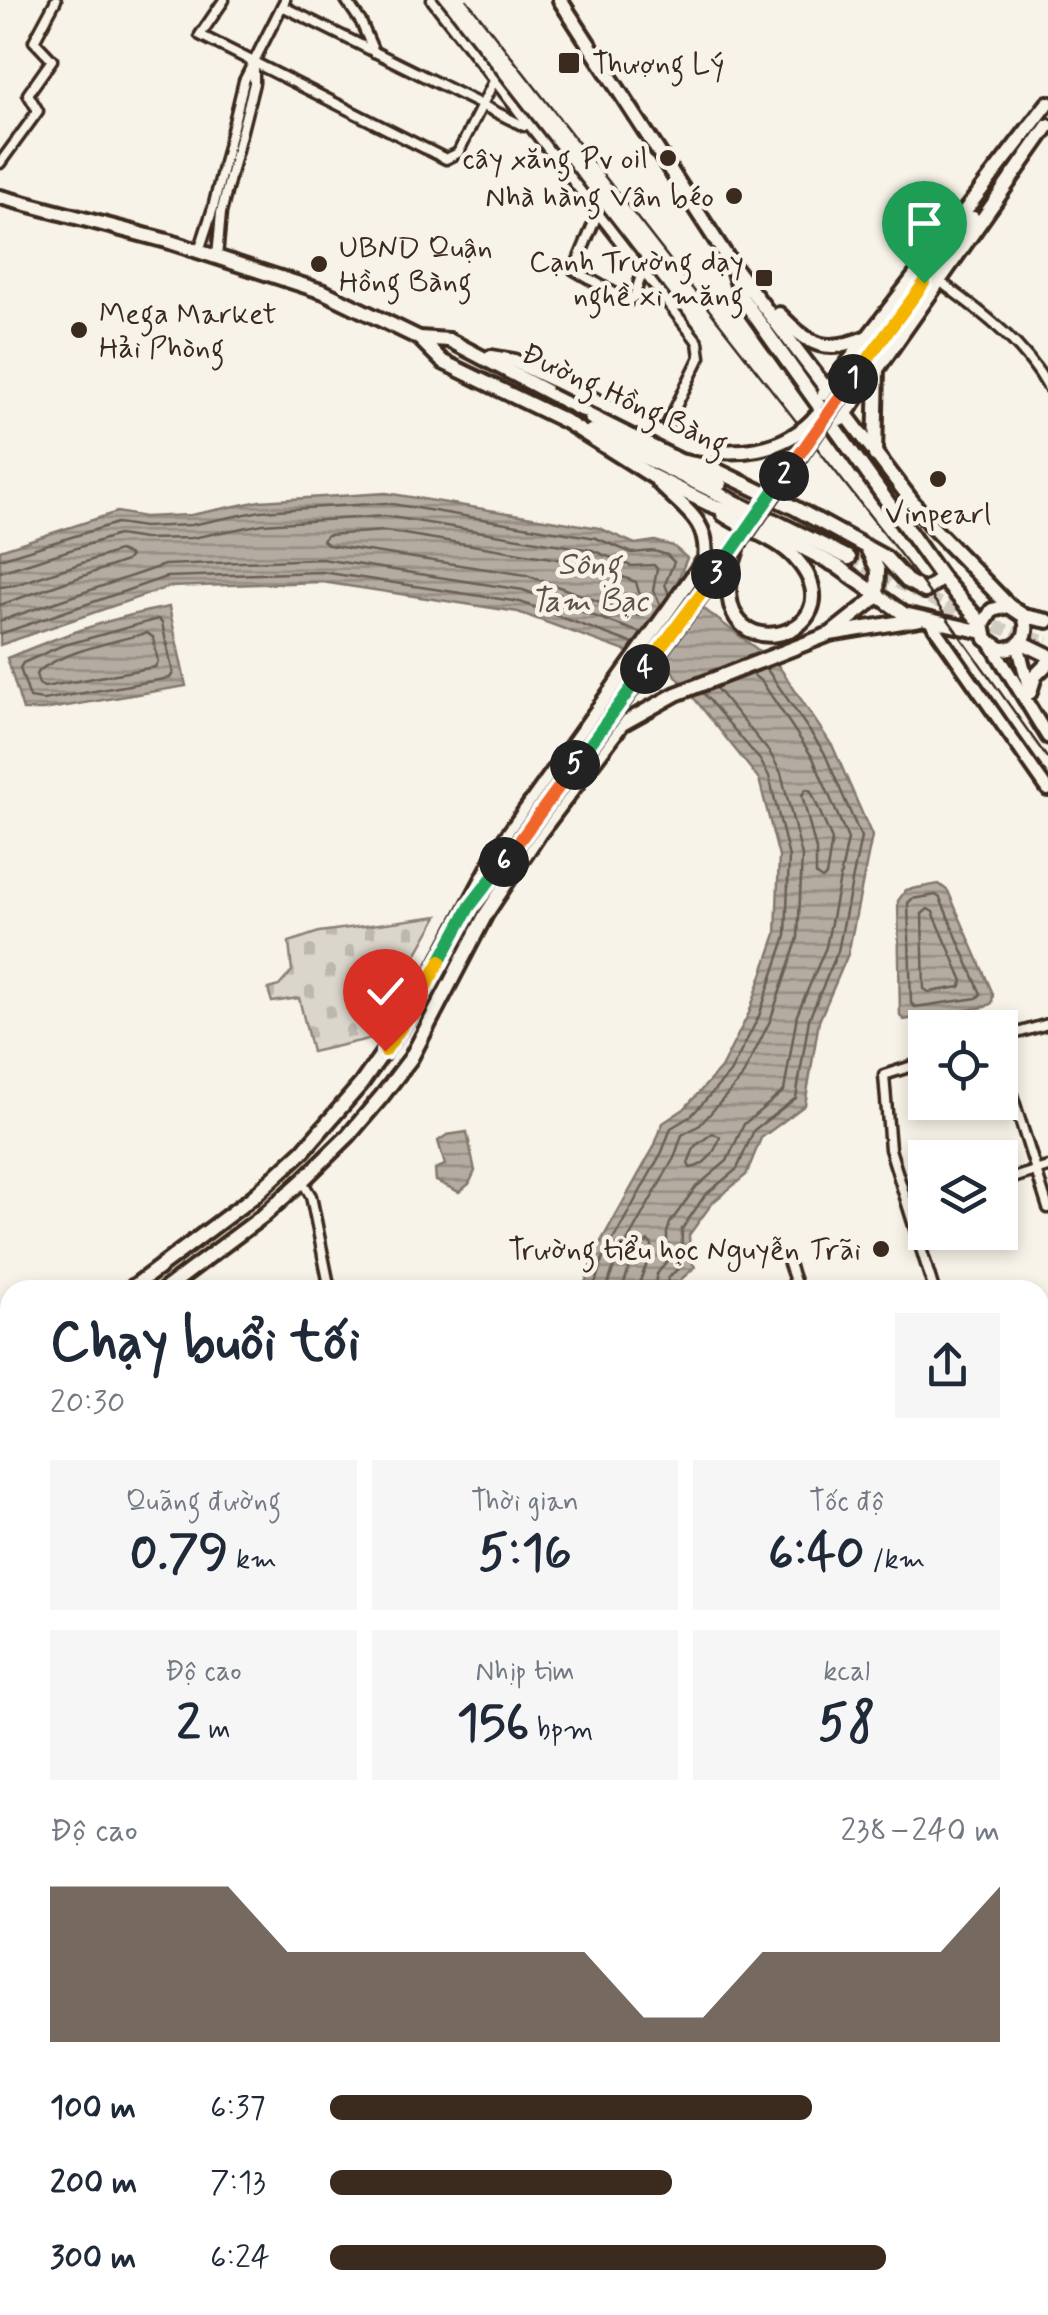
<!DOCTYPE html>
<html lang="vi">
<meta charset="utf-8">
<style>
:root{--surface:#fff;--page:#f6f6f7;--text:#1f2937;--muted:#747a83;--accent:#3b2a1e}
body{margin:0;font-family:Mynerve,sans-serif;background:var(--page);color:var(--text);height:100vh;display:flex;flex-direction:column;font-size:38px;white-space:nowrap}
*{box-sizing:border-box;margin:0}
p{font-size:32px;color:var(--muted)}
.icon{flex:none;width:55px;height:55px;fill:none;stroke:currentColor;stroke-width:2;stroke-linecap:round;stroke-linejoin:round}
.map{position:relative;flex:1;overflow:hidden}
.details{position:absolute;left:0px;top:1280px;width:1050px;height:1035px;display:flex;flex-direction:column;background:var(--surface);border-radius:30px 30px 0 0;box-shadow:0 5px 15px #0003}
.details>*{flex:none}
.buttons{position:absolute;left:908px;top:1010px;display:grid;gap:20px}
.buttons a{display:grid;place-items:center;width:110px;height:110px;border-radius:0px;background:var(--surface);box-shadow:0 5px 15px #0003;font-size:50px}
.pin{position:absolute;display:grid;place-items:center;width:85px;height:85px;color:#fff;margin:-102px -42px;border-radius:50% 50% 50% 0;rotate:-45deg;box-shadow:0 0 10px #0007}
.pin .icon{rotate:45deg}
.km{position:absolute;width:50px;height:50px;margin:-25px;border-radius:50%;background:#222;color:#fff;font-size:28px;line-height:50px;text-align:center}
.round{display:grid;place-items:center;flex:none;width:105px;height:105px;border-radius:0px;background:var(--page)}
.head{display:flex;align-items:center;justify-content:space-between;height:170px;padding:0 50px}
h1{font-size:55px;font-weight:700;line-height:75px}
.stats{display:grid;grid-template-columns:repeat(3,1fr);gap:15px;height:170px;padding:10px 50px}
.stats div{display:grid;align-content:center;border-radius:0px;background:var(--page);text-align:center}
.stats b{font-size:50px;font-weight:700}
.stats small{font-size:28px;font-weight:400}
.stats p{font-size:28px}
.chart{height:280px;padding:20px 50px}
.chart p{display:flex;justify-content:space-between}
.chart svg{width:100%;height:180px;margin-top:10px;fill:var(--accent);opacity:.7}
ul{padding:0 50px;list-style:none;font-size:32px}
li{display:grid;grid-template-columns:160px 120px 1fr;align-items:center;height:75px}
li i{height:25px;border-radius:12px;background:var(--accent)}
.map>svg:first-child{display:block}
.cemetery{fill:url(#cemetery-stones);stroke:#8b8074;stroke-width:2.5}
.water{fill:url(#water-rules);stroke:#84786c;stroke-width:2.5}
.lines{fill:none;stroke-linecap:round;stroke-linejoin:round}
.shore{stroke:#6b5e52;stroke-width:2.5}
.stream{stroke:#84786c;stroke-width:2.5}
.primary-tunnel{stroke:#d1cbc0;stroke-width:12;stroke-dasharray:12 6;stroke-linecap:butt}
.minor-casing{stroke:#3b2a1e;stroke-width:15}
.tertiary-casing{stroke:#3b2a1e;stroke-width:18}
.secondary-casing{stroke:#3b2a1e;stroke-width:19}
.primary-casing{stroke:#3b2a1e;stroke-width:20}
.minor{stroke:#f7f3e8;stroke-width:8}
.tertiary{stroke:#f7f3e8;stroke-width:10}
.secondary{stroke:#f7f3e8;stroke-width:11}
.primary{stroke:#f7f3e8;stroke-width:12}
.rail{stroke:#3b2a1e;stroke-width:2.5}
.primary-bridge-casing{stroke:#3b2a1e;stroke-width:20;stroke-linecap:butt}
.primary-bridge{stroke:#f7f3e8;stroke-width:12}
.split-1-casing{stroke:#fff;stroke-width:20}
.split-2-casing{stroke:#fff;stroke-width:20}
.split-3-casing{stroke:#fff;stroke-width:20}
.split-4-casing{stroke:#fff;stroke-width:20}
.split-5-casing{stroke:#fff;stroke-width:20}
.split-6-casing{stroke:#fff;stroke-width:20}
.split-7-casing{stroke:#fff;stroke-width:20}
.split-8-casing{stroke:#fff;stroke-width:20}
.split-1{stroke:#f5b400;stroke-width:12}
.split-2{stroke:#f0652b;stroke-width:12}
.split-3{stroke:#22a559;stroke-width:12}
.split-4{stroke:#f5b400;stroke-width:12}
.split-5{stroke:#22a559;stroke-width:12}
.split-6{stroke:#f0652b;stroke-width:12}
.split-7{stroke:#22a559;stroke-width:12}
.split-8{stroke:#f5b400;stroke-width:12}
.poi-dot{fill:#3b2a1e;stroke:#f7f3e8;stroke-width:4}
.labels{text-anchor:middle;stroke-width:9;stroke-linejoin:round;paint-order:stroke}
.poi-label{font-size:30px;fill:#3b2a1e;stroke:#f7f3e8;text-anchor:end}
.street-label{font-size:30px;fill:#3b2a1e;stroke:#f7f3e8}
.water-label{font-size:32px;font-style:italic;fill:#5f5145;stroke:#f7f3e8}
</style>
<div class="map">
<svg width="1048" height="2315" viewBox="0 0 1048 2315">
<defs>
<pattern id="cemetery-stones" width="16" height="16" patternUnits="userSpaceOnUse" patternTransform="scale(2.5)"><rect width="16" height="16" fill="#dbd6cb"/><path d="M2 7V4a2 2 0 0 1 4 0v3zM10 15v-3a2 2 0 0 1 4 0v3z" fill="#bdb8ae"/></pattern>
<pattern id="water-rules" width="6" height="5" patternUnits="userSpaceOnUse" patternTransform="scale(2.5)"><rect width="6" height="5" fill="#b4aca0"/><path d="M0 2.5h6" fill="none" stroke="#948c82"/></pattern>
</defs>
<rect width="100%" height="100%" fill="#f7f3e8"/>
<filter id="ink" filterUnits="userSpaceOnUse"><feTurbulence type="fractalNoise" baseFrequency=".01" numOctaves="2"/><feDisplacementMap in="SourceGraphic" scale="20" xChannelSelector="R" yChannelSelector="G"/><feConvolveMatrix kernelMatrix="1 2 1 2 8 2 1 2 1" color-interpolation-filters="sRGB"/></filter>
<g filter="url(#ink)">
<path class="cemetery" d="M 438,916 L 369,1039 L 312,1052 L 299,998 L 272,1002 L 268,989 L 279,986 L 292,971 L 289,942 L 319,932 Z"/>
<g class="water">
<path d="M 386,493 L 599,528 L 635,544 L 655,541 L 673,546 L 687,558 L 675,587 L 778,665 L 833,747 L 872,836 L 848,954 L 819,1021 L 805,1105 L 761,1138 L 746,1175 L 713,1202 L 689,1235 L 690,1259 L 695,1267 L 677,1283 L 675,1290 L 583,1290 L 594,1254 L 654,1147 L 663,1123 L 684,1109 L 721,1068 L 749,1013 L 776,934 L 779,857 L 759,779 L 669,667 L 518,612 L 322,582 L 168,587 L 0,645 L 0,550 L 117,512 L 144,517 L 191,515 L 260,501 Z"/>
<path d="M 169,607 L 186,686 L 43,710 L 23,710 L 7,658 C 60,636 112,617 169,607 Z"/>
<path d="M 939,884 L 948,891 L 993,994 L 992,1003 L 985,1007 L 904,1020 L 900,1016 L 898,901 L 906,890 Z"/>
<path d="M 467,1132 L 475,1171 L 469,1184 L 459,1192 L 436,1181 L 435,1169 L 445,1165 L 438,1141 L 447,1135 Z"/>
<path d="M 1040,1777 L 1048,1781 L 1048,1948 L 1040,1952 Z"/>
<path d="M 637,2305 L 738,2305 L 731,2315 L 629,2315 Z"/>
</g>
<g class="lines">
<g class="shore">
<path d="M 385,531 L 588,564 L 636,582 L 645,613 L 639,616 L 526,575 L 328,545 L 323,540 L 327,535 Z"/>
<path d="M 0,559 L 117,523 L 144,527 L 191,525 L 261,511 L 386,503 L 596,538 L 632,553 L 654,551 L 667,555 L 674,562 L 665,584 L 669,595"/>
<path d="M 0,572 L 118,535 L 144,539 L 192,538 L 263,524 L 385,516 L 592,550 L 631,566 L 654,565 L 657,569 L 653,591 L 661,605"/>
<path d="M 0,587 L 15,585 L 119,551 L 130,556 L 126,561 L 0,605"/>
<path d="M 158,619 L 162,623 L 173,673 L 170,678 L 43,700 L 30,698 L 20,668 L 23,663 L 61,646 Z"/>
<path d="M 0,621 L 164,565 L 322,559 L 523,590 L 641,633"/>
<path d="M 147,633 L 153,637 L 158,662 L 155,667 L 44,687 L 39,684 L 36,674 C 54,654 119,640 147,633 Z"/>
<path d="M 0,634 L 166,577 L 322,572 L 520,602 L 634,644"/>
<path d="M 806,789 L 811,791 L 832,840 L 826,876 L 822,879 L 816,875 L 816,850 L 802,795 Z"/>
<path d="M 936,895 L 940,898 L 981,994 L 977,998 L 915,1007 L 911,1003 L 908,903 L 912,899 Z"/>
<path d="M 928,909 L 933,912 L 963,981 L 960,987 L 929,992 L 924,989 L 922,914 Z"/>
<path d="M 713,1133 L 720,1137 C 716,1151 705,1167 690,1168 L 688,1163 L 695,1146 Z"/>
<path d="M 593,1290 L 603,1258 L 662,1152 L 671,1128 L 691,1116 L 730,1073 L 759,1016 L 786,936 L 789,857 L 769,776 L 760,760 L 703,693"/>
<path d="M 606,1290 L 615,1263 L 674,1158 L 682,1135 L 700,1125 L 741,1079 L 770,1021 L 798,938 L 802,856 L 781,773 L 770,753 L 716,688"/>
<path d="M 622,1290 C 627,1273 633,1251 648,1241 L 652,1245 C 652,1261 639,1273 639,1290"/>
<path d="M 654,1290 L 657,1274 L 667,1261 L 667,1233 L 670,1223 L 696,1187 L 727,1161 L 744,1124 L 784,1091 L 797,1015 L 826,947 L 848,839 L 813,758 L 762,682 L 752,674"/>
<path d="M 666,1290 L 668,1278 L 681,1266 L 682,1229 L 705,1195 L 737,1169 L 754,1130 L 796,1098 L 809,1019 L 838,951 L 861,837 L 824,752 L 766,668"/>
</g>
<path class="stream" d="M 0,1920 L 10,1920"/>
<path class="primary-tunnel" d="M 849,558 C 913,591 977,625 1048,642"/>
<defs>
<g id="minor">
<path d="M 224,0 L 200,35 L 446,159 L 458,153 L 494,81"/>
<path d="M 346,0 L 361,22 L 374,52"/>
<path d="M 432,0 L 698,342 L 700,357 L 666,427"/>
<path d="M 282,6 L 524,126"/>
<path d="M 0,163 L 38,111 L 28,94 L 52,60 L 34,41 L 56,0"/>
<path d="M 597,215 L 574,270 L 628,301 L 634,297 L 642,273"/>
<path d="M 199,251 L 213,208 L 244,81 L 285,0"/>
<path d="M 217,257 L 221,213 L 254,83 L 254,68"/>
<path d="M 946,286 C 984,314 1025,345 1048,387"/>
<path d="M 1000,1038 L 1048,1024"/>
<path d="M 1000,1057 L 1048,1208"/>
<path d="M 925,1062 L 884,1075 L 890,1149 L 934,1290"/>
<path d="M 302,1181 L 311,1196 L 330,1290"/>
<path d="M 1000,1182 L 1048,1167"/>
<path d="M 787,1258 L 798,1290"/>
<path d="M 1040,1320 L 1048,1317"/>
<path d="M 1040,1441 L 1048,1439"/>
<path d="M 1040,1543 L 1048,1540"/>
<path d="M 0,1906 L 10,1902"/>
<path d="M 527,2305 L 539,2315"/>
<path d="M 603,2305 L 614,2313"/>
<path d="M 1011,2305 L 1021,2315"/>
</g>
<g id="tertiary">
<path d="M 929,620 L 1048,790"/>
<path d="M 1040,1468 L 1048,1469"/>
</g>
<g id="secondary">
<path d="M 991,644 L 1048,737"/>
<path d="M 1018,645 L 1030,693"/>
<path d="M 0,1856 L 10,1860"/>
<path d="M 0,1869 L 10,1873"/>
<path d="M 1040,1982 L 1048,1975"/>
<path d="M 570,2305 L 582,2315"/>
<path d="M 769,2315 L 776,2305"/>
</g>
<g id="primary">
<path d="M 560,0 L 732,265 L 931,526 L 1009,606 L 1024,616 C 1031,635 1021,649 1001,649 L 986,639 L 983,625 L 992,610 L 1009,606"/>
<path d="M 0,197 L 167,241 L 324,292 L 419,338 L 443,362 L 565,421 L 652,476 L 709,504 L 742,516 L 837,566 L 904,614 L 983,632"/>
<path d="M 734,272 L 742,298 L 942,578 L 983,625"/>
<path d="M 779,314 C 811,347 826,355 870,336"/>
<path d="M 419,338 L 449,340 L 578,408 L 608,418 L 793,507 L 886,558 L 907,581 L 925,591 L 942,578"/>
<path d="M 491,357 L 514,361 L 554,380"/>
<path d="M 855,376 L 973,218"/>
<path d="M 824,394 L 1048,103"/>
<path d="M 591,418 L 720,484"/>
<path d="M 842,419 L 1048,126"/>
<path d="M 591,431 L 849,558"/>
<path d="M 875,455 L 877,368"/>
<path d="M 723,514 C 746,530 778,538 796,559 C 867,639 691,683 737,549"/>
<path d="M 1024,616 L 1048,621"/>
<path d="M 833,632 L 877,597 L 878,570 L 868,550"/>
<path d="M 1021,642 L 1048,655"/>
<path d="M 1030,692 L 1035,676 L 1048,663"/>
<path d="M 484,888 L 514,848"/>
<path d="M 129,1290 L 253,1197 L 303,1151 L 361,1084 L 413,1010 L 500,846 L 705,559 C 710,520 681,507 658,482"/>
<path d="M 164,1290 L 263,1216 L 302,1181 L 349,1135 L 382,1096 L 411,1058 L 486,914 L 539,834 L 622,724 L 676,694 L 830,634 L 920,619"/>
<path d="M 0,1387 L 10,1379"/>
<path d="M 0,1415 L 10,1407"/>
</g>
</defs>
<use href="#minor" class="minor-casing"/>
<use href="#tertiary" class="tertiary-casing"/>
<use href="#secondary" class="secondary-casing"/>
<use href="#primary" class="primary-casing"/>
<use href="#minor" class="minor"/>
<use href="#tertiary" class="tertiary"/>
<use href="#secondary" class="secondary"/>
<use href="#primary" class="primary"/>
<path class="rail" d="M 467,0 L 917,576 L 1048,759"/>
<defs>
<g id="primary-bridge">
<path d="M 554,380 L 686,446 C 733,457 785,454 818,414"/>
<path d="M 514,848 L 740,542 L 855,376"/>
</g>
</defs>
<use href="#primary-bridge" class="primary-bridge-casing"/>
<use href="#primary-bridge" class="primary-bridge"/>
</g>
</g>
<g class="lines" filter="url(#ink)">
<defs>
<path id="split-1" d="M 853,379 L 924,283"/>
<path id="split-2" d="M 784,476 L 853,379"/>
<path id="split-3" d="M 716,574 L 784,476"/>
<path id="split-4" d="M 645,669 L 716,574"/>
<path id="split-5" d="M 575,765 L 645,669"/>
<path id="split-6" d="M 504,862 L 575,765"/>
<path id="split-7" d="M 440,961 L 470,906 L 504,862"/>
<path id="split-8" d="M 385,1051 L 413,1010 L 440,961"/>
</defs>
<use href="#split-1" class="split-1-casing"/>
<use href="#split-2" class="split-2-casing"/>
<use href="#split-3" class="split-3-casing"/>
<use href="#split-4" class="split-4-casing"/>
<use href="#split-5" class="split-5-casing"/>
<use href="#split-6" class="split-6-casing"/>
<use href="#split-7" class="split-7-casing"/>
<use href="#split-8" class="split-8-casing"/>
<use href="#split-1" class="split-1"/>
<use href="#split-2" class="split-2"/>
<use href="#split-3" class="split-3"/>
<use href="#split-4" class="split-4"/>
<use href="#split-5" class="split-5"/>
<use href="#split-6" class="split-6"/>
<use href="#split-7" class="split-7"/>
<use href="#split-8" class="split-8"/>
</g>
<g class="poi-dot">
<rect x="557" y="51" width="24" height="24" rx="5"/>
<circle cx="668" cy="158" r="10"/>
<circle cx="734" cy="196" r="10"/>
<circle cx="319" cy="264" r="10"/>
<rect x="754" y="268" width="20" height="20" rx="5"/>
<circle cx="79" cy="330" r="10"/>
<circle cx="938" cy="479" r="10"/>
<circle cx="881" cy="1249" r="10"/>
</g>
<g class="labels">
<g class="poi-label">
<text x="592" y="73" text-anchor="start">Thượng Lý</text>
<text x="648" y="168">cây xăng Pv oil</text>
<text x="714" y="206">Nhà hàng Vân béo</text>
<text x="339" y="257" text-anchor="start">UBND Quận<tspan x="339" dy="34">Hồng Bàng</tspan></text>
<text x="744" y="271">Cạnh Trường dạy<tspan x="744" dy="34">nghề xi măng</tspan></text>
<text x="99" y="323" text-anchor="start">Mega Market<tspan x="99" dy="34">Hải Phòng</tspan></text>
<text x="938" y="523" text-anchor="middle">Vinpearl</text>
<text x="861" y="1259">Trường tiểu học Nguyễn Trãi</text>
</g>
<g class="street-label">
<text transform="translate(625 398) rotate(25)" y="10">Đường Hồng Bàng</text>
</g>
<g class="water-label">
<text x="589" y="574">Sông<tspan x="589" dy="37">Tam Bạc</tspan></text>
</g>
</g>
</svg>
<div class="buttons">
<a><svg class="icon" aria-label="locate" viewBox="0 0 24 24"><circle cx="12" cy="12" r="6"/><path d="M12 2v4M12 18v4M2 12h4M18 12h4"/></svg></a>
<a><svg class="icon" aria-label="layers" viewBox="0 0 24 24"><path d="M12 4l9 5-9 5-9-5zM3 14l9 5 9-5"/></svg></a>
</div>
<div class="pin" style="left:924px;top:283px;background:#1e9e55"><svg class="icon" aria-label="arrive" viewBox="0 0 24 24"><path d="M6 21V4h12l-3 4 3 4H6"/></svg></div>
<div class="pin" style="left:385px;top:1051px;background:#d93025"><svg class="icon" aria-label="check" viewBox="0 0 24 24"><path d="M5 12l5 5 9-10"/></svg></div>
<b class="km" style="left:853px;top:379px">1</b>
<b class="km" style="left:784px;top:476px">2</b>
<b class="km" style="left:716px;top:574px">3</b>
<b class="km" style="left:645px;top:669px">4</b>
<b class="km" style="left:575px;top:765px">5</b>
<b class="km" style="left:504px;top:862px">6</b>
<section class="details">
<div class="head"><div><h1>Chạy buổi tối</h1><p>20:30</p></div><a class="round"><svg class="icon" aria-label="share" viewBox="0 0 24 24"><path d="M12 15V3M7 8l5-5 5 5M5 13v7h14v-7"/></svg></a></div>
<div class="stats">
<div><p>Quãng đường</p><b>0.79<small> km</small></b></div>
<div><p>Thời gian</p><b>5:16</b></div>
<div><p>Tốc độ</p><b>6:40<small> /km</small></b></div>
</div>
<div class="stats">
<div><p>Độ cao</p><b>2<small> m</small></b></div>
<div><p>Nhịp tim</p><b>156<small> bpm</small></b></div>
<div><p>kcal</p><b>58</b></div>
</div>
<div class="chart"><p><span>Độ cao</span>238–240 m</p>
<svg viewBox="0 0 160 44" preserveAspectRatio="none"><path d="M0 44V6L10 6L20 6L30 6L40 22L50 22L60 22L70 22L80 22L90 22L100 38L110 38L120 22L130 22L140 22L150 22L160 6V44z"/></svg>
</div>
<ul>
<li><b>100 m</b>6:37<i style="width:72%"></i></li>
<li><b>200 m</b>7:13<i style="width:51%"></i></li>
<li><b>300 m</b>6:24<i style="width:83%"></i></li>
</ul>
</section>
</div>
